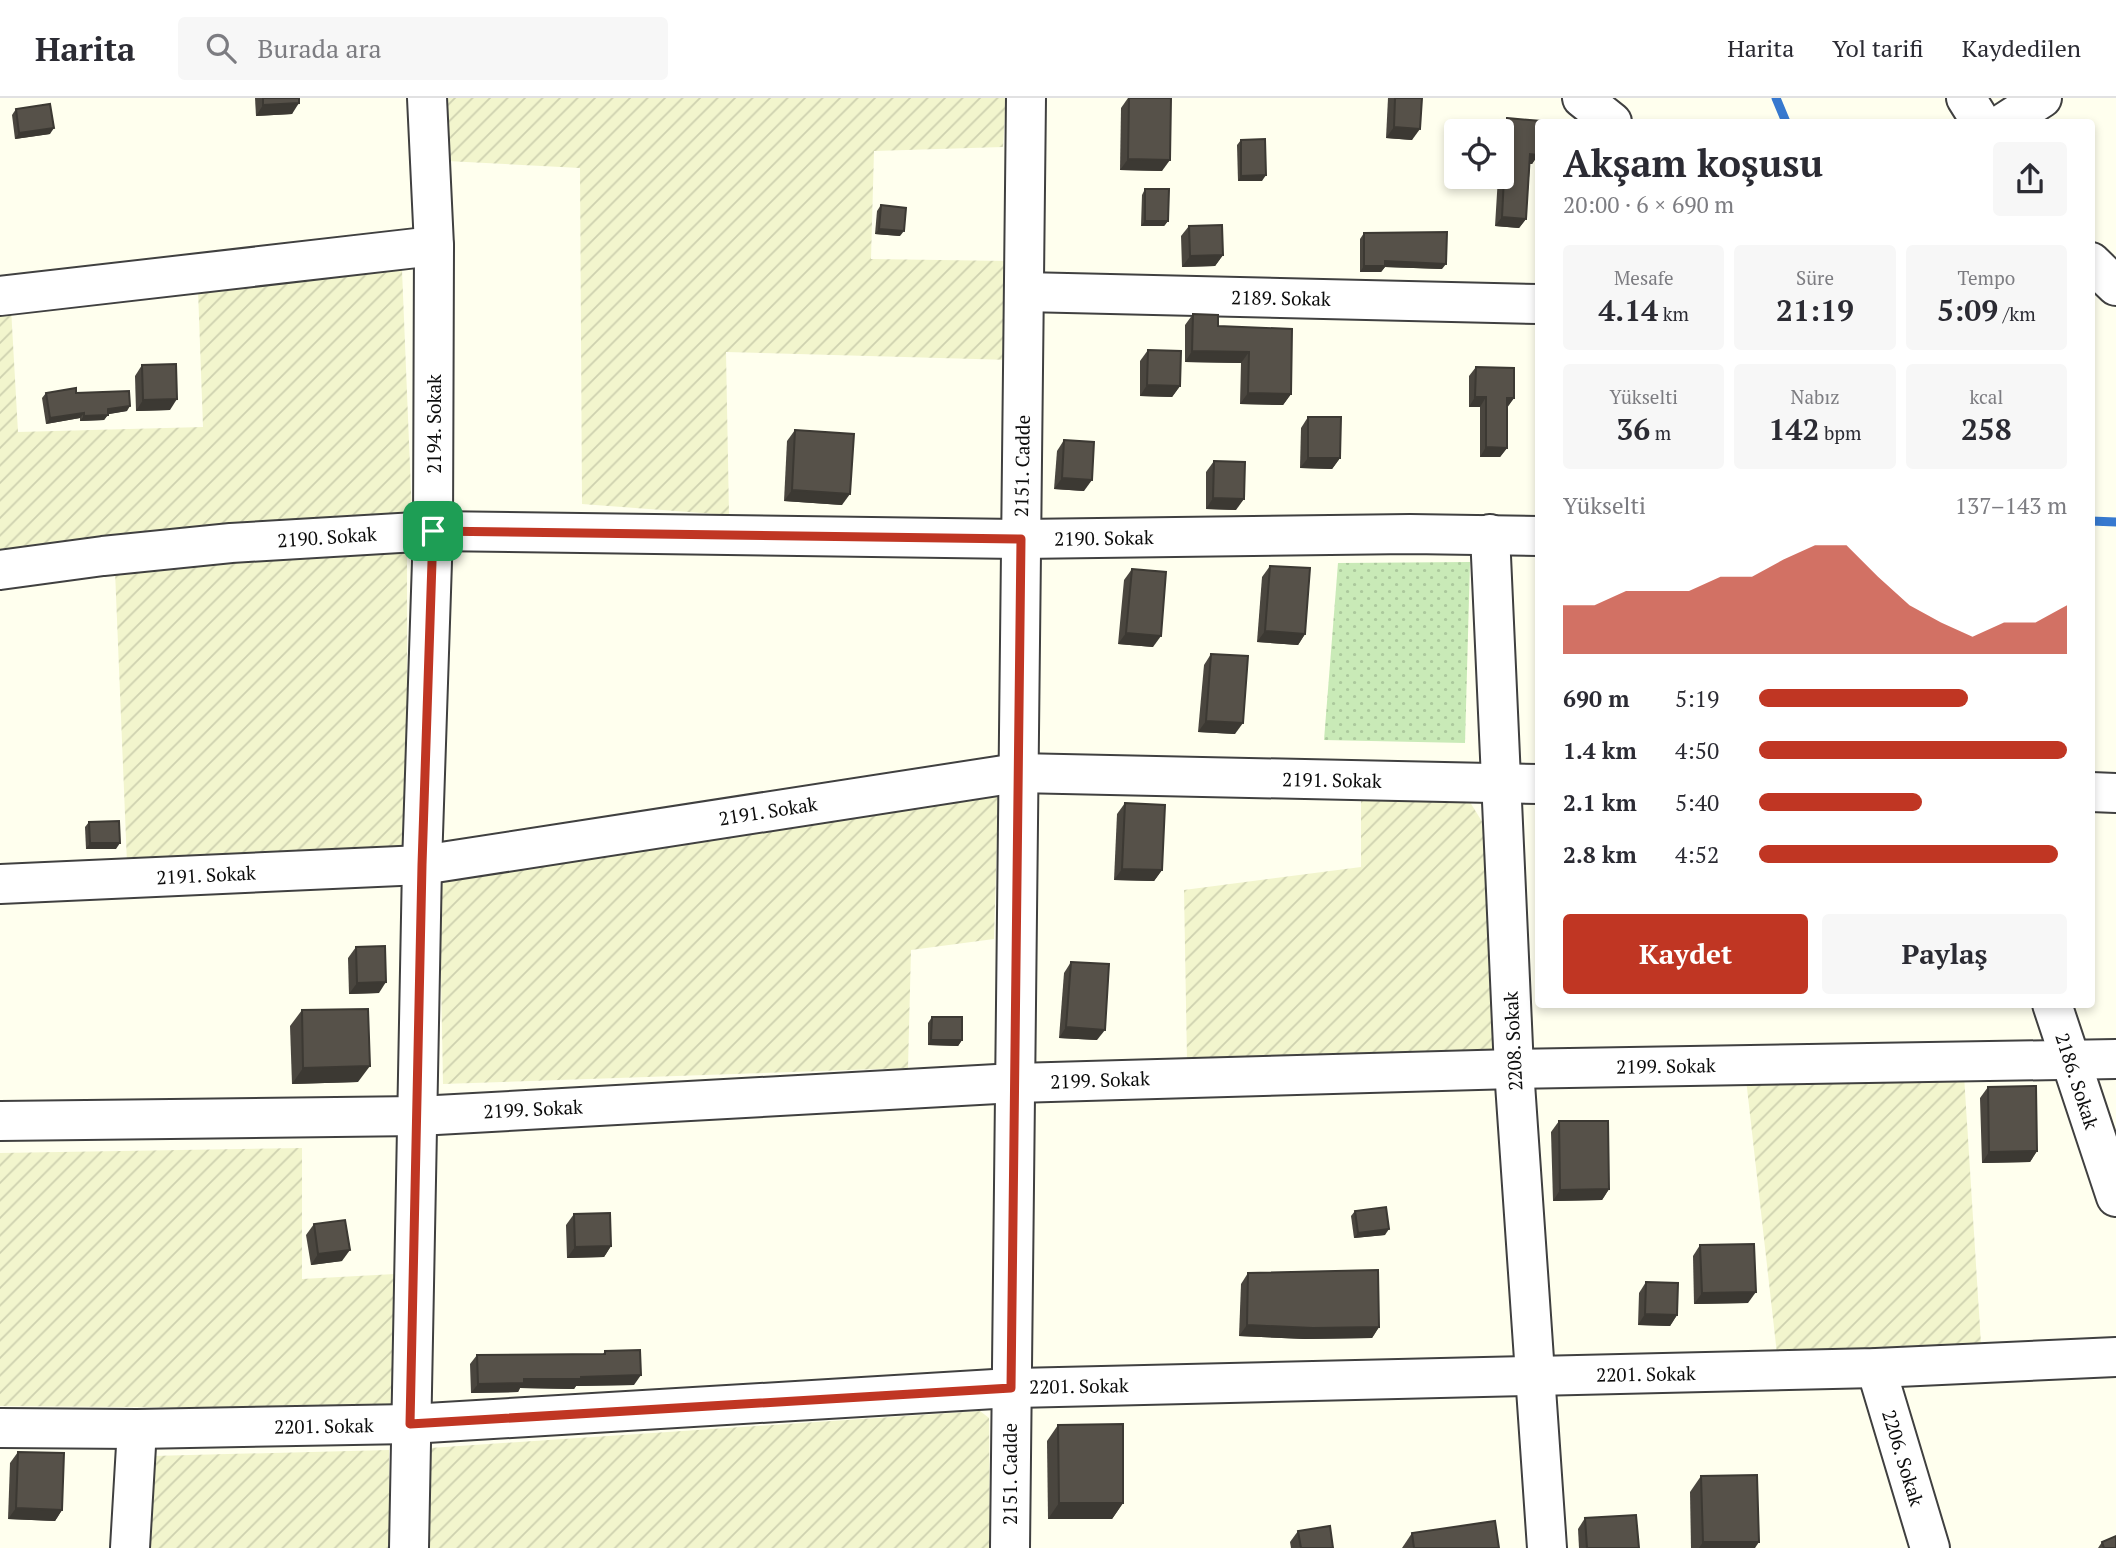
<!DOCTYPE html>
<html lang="tr">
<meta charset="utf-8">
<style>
:root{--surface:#fff;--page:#f7f7f7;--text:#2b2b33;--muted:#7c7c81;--line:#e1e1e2;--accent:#c03623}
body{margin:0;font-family:"PT Serif",serif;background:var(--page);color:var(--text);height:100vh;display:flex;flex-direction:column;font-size:26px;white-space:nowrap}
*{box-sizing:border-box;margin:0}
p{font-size:23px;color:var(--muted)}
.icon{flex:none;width:38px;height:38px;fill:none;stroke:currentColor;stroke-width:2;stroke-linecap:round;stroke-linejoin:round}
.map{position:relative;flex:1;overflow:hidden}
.side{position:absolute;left:1535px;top:21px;width:560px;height:889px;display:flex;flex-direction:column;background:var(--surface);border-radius:7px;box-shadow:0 4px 10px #0003}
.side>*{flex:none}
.tools{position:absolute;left:1444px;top:21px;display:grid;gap:14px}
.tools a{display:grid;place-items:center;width:70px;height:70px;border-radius:7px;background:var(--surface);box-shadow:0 4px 10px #0003;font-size:35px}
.pin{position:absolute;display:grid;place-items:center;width:60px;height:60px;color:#fff;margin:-30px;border-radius:14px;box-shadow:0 4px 10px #0006}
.round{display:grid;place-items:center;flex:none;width:74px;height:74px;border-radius:7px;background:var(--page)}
.overview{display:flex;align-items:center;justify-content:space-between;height:119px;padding:0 28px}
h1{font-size:38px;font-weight:600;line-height:52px}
.figures{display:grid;grid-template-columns:repeat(3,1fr);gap:10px;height:119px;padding:7px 28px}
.figures div{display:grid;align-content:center;border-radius:7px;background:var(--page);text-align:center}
.figures b{font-size:30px;font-weight:600}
.figures small{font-size:19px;font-weight:400}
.figures p{font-size:19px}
.chart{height:196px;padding:14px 28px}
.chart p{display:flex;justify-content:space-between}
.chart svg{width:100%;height:126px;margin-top:7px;fill:var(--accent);opacity:.7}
.primary-button{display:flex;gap:14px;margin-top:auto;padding:14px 28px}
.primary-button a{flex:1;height:80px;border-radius:7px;background:var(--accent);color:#fff;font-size:28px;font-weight:600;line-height:80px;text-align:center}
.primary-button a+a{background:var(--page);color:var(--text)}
ul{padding:0 28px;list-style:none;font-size:23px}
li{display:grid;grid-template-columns:112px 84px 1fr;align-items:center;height:52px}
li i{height:18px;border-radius:9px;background:var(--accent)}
header{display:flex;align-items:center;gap:42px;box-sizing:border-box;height:98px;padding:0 35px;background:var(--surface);border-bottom:2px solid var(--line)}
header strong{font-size:33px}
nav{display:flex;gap:38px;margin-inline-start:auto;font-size:24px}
.search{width:490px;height:63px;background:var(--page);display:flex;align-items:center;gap:18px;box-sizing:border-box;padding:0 24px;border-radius:7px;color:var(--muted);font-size:26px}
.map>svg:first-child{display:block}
.farmland{fill:url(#farmland-furrows)}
.grass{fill:url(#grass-dots)}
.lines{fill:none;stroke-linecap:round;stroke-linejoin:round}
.stream{stroke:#3779cf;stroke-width:9}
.minor-casing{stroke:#404040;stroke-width:42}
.minor{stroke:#fff;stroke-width:38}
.wall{fill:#4a463f}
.shaded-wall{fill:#3c3933}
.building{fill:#565149;stroke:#3c3933;stroke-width:2}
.route-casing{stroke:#fff;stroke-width:14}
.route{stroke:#c03623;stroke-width:9}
.labels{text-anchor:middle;stroke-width:7;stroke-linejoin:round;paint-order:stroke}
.street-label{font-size:19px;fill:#0d0d0d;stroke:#fff}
</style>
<header>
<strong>Harita</strong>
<div class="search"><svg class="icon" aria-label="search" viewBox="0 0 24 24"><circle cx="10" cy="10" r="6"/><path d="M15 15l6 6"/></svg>Burada ara</div>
<nav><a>Harita</a><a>Yol tarifi</a><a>Kaydedilen</a></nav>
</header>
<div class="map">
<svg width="2116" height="1450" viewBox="0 0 2116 1450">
<defs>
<pattern id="farmland-furrows" width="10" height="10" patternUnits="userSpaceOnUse" patternTransform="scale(1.75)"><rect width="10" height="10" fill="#f2f5cd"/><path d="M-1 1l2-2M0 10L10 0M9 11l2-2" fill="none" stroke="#ced1af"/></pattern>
<pattern id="grass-dots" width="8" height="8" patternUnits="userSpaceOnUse" patternTransform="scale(1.75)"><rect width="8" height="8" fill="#c9eab7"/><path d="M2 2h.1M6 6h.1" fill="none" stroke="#abc89c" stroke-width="1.8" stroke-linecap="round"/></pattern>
</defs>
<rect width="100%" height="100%" fill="#ffe"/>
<g class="farmland">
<path d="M 443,0 L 1006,0 L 1003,49 L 874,53 L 871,161 L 1008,163 L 1011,262 L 726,254 L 729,417 L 582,406 L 580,70 L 447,63 Z"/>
<path d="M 402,172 L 412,418 L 0,451 L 0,211 L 11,210 L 18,334 L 203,329 L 198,192 Z"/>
<path d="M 407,448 L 407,755 L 127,765 L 115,473 Z"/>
<path d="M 999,668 L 994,841 L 911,852 L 908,970 L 443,986 L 439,767 Z"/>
<path d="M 1361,695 L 1465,696 L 1486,730 L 1493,951 L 1187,962 L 1184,792 L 1361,769 Z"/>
<path d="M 1964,977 L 1981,1246 L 1777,1256 L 1746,981 Z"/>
<path d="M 302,1050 L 302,1181 L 395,1176 L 396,1311 L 0,1308 L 0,1055 Z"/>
<path d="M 980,1313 L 989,1320 L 990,1450 L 430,1450 L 430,1350 Z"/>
<path d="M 389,1352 L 389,1450 L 147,1450 L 152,1358 Z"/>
</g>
<path class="grass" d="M 1470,464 L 1465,645 L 1324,642 L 1338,465 Z"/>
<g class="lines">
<g class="stream">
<path d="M 1776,0 L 1786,24"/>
<path d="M 2091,423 L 2116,424"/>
</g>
<defs>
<g id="minor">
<path d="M 1582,0 L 1612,24"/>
<path d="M 1966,0 L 1981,24"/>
<path d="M 2005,24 L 2042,0"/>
<path d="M 2091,164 L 2116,188"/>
<path d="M 1024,194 L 1538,206"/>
<path d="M 0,198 L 434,148"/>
<path d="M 1490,436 L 1514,971 L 1547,1450"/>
<path d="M 0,472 L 103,458 L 231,445 L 433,433 L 1021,441 L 1410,436 L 1538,438"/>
<path d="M 2091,694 L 2116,695"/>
<path d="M 0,786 L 422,767 L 1017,675 L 1538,686"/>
<path d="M 2052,906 L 2116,1099"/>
<path d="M 0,1023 L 418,1018 L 1015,985 L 1514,971 L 2116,961"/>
<path d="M 1876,1270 L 1930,1450"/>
<path d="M 0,1330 L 137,1331 L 410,1326 L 1011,1290 L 1876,1270 L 2116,1259"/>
<path d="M 130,1450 L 137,1331"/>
<path d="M 409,1450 L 422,767 L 433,433 L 434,148 L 427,0"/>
<path d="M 1010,1450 L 1026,0"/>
</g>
</defs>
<use href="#minor" class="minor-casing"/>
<use href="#minor" class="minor"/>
</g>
<g class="wall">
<path d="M 255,0 L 299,0 L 292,16 L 256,18 Z"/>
<path d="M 1128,0 L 1171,0 L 1162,73 L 1120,72 L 1121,10 Z"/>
<path d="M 1388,0 L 1422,0 L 1412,42 L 1386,40 Z"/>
<path d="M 16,11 L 50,36 L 15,41 L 12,17 Z"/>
<path d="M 1507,20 L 1538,57 L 1532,66 L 1530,66 L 1526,121 L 1519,130 L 1495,128 L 1498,79 L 1502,79 L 1501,29 Z"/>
<path d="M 1241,42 L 1262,83 L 1238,83 L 1237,47 Z"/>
<path d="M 1145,91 L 1168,123 L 1164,128 L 1141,128 L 1142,97 Z"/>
<path d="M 881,107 L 900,138 L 875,136 L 877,113 Z"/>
<path d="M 1189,128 L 1223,157 L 1215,168 L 1182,169 L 1181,138 Z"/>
<path d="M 1364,135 L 1442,171 L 1385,169 L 1381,174 L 1360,174 L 1360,141 Z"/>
<path d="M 1193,216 L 1218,228 L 1292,231 L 1291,296 L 1283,307 L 1240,306 L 1241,265 L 1185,264 L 1185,227 Z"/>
<path d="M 1148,252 L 1180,288 L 1172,299 L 1140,298 L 1140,263 Z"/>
<path d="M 142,267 L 170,312 L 136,313 L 135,278 Z"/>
<path d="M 1476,269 L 1514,300 L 1507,309 L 1507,350 L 1500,359 L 1480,359 L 1480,309 L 1469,309 L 1469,278 Z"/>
<path d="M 46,295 L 76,295 L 127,313 L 108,316 L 104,322 L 80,323 L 80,320 L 46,326 L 42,300 Z"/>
<path d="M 1308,319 L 1340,360 L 1332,371 L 1300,370 L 1301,330 Z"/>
<path d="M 795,332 L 842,407 L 784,403 L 787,343 Z"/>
<path d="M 1064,342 L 1084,393 L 1054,391 L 1057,353 Z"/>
<path d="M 1214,363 L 1236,412 L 1206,411 L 1206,374 Z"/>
<path d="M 1270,468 L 1305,536 L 1298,547 L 1257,544 L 1262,479 Z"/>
<path d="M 1132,471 L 1153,549 L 1118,546 L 1124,482 Z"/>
<path d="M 1211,556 L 1235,636 L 1198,634 L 1204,567 Z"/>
<path d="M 1125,705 L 1162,772 L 1154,783 L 1114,782 L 1117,716 Z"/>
<path d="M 89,724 L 116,751 L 86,751 L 85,729 Z"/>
<path d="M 356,849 L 379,895 L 349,896 L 348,860 Z"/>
<path d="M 1071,864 L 1097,942 L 1059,940 L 1064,875 Z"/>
<path d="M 302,912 L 358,984 L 292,986 L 290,928 Z"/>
<path d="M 932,919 L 962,942 L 958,948 L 928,947 L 928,925 Z"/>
<path d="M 1988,989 L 2037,1053 L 2030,1064 L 1982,1065 L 1980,1000 Z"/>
<path d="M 1559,1023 L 1609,1091 L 1602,1102 L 1553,1103 L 1551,1034 Z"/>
<path d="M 1355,1113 L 1385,1137 L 1354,1140 L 1351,1118 Z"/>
<path d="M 574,1116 L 611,1148 L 604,1159 L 567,1160 L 566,1127 Z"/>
<path d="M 314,1126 L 342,1163 L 311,1167 L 306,1137 Z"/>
<path d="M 1700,1147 L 1748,1205 L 1694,1206 L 1693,1158 Z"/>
<path d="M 1248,1175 L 1379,1229 L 1372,1240 L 1305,1241 L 1239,1238 L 1241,1186 Z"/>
<path d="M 1646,1184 L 1677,1217 L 1670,1228 L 1638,1227 L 1639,1195 Z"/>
<path d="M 605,1253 L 634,1287 L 576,1288 L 574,1291 L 520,1290 L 518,1294 L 471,1295 L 470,1266 L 477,1257 L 603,1256 Z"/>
<path d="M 1058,1327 L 1123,1405 L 1112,1421 L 1048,1421 L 1047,1343 Z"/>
<path d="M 18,1354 L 62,1412 L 55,1423 L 8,1421 L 10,1365 Z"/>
<path d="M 1701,1378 L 1755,1450 L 1691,1450 L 1690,1394 Z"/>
<path d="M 1585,1420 L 1639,1450 L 1579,1450 L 1578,1431 Z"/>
<path d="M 1298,1433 L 1333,1450 L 1291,1450 L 1290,1444 Z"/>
<path d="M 1412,1435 L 1499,1450 L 1402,1450 Z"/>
<path d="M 2102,1444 L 2116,1450 L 2098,1450 Z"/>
</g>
<g class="shaded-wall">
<path d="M 299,5 L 292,16 L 256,18 L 263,7 Z"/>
<path d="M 1394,29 L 1420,31 L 1412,42 L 1386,40 Z"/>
<path d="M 54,30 L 50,36 L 15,41 L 19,35 Z"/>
<path d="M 1530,56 L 1538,57 L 1532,66 L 1524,65 Z"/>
<path d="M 1128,61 L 1170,62 L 1162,73 L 1120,72 Z"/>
<path d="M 1266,77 L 1262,83 L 1238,83 L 1241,78 Z"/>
<path d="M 1502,119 L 1526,121 L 1519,130 L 1495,128 Z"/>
<path d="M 1145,123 L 1168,123 L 1164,128 L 1141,128 Z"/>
<path d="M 879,131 L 904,133 L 900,138 L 875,136 Z"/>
<path d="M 1223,157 L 1215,168 L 1182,169 L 1190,158 Z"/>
<path d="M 1385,163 L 1446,166 L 1442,171 L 1385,169 L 1381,174 L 1360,174 L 1364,168 Z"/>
<path d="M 1192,253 L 1249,254 L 1241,265 L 1185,264 Z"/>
<path d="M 1147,287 L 1180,288 L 1172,299 L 1140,298 Z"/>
<path d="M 1248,295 L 1291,296 L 1283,307 L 1240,306 Z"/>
<path d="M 1475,299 L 1486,299 L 1480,309 L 1469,309 Z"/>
<path d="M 1507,300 L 1514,300 L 1507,310 Z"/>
<path d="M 177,301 L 170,312 L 136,313 L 143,302 Z"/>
<path d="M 130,308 L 127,313 L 104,317 L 108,311 Z"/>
<path d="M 84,315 L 80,320 L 46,326 L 50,320 Z"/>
<path d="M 108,317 L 104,322 L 80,323 L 84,318 Z"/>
<path d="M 1486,349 L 1507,350 L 1500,359 L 1480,359 Z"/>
<path d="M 1308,360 L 1340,360 L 1332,371 L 1300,370 Z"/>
<path d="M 1062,380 L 1092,382 L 1084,393 L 1054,391 Z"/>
<path d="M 792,392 L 850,396 L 842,407 L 784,403 Z"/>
<path d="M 1213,400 L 1244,401 L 1236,412 L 1206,411 Z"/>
<path d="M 1265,533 L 1305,536 L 1298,547 L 1257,544 Z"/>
<path d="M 1126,535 L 1161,538 L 1153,549 L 1118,546 Z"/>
<path d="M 1206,623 L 1243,625 L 1235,636 L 1198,634 Z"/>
<path d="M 90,745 L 120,745 L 116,751 L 86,751 Z"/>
<path d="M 1122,771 L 1162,772 L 1154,783 L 1114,782 Z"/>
<path d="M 386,884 L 379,895 L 349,896 L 357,885 Z"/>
<path d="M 1066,929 L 1105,932 L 1097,942 L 1059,940 Z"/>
<path d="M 931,942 L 962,942 L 958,948 L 928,947 Z"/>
<path d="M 370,968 L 358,984 L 292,986 L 303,970 Z"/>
<path d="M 2037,1053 L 2030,1064 L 1982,1065 L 1989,1054 Z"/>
<path d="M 1609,1091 L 1602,1102 L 1553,1103 L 1560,1092 Z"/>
<path d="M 1389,1131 L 1385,1137 L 1354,1140 L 1358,1135 Z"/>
<path d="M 611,1148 L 604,1159 L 567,1160 L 575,1149 Z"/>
<path d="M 350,1152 L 342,1163 L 311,1167 L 318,1156 Z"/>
<path d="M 1756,1194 L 1748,1205 L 1694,1206 L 1702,1195 Z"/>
<path d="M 1645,1216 L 1677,1217 L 1670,1228 L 1638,1227 Z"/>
<path d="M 1247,1227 L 1379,1229 L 1372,1240 L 1305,1241 L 1239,1238 Z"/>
<path d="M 641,1277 L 634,1287 L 576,1288 L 574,1291 L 520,1290 L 518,1294 L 471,1295 L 478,1286 L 524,1281 Z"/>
<path d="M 1059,1405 L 1123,1405 L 1112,1421 L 1048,1421 Z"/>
<path d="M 16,1410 L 62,1412 L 55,1423 L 8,1421 Z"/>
<path d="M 1703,1444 L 1759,1444 L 1755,1450 L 1699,1450 Z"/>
</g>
<g class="building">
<path d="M 263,0 L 299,0 L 299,5 L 263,7 Z"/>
<path d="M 1129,0 L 1171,0 L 1170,62 L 1128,61 Z"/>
<path d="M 1395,0 L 1422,0 L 1420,31 L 1394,29 Z"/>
<path d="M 50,6 L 54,30 L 19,35 L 16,11 Z"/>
<path d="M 1507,20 L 1541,23 L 1541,24 L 1538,24 L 1538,57 L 1530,56 L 1526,121 L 1502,119 Z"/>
<path d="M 1265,41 L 1266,77 L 1241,78 L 1241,42 Z"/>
<path d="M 1145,91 L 1169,91 L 1168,123 L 1145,123 Z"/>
<path d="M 881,107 L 906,110 L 904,133 L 879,131 Z"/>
<path d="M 1222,127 L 1223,157 L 1190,158 L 1189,128 Z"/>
<path d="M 1447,134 L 1446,166 L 1385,163 L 1385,168 L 1364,168 L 1364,135 Z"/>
<path d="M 1193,216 L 1218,217 L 1218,228 L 1292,231 L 1291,296 L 1248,295 L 1249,254 L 1192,253 Z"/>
<path d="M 1148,252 L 1181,253 L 1180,288 L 1147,287 Z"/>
<path d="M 176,266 L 177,301 L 143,302 L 142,267 Z"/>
<path d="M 1476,269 L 1514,270 L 1514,300 L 1507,300 L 1507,350 L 1486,349 L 1486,299 L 1475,299 Z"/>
<path d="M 76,290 L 76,295 L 129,293 L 130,308 L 108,311 L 108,317 L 84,318 L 84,315 L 50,320 L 46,295 Z"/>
<path d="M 1308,319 L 1341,319 L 1340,360 L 1308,360 Z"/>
<path d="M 795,332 L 854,336 L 850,396 L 792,392 Z"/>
<path d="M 1064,342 L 1094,344 L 1092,382 L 1062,380 Z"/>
<path d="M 1214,363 L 1245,364 L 1244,401 L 1213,400 Z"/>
<path d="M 1270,468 L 1310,470 L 1305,536 L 1265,533 Z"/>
<path d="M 1132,471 L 1166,474 L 1161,538 L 1126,535 Z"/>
<path d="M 1211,556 L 1248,558 L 1243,625 L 1206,623 Z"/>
<path d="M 1125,705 L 1165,707 L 1162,772 L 1122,771 Z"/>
<path d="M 119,723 L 120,745 L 90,745 L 89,724 Z"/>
<path d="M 385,848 L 386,884 L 357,885 L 356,849 Z"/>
<path d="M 1071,864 L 1109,866 L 1105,932 L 1066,929 Z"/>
<path d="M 368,911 L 370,968 L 303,970 L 302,912 Z"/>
<path d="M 932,919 L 962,919 L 962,942 L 931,942 Z"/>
<path d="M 2036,988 L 2037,1053 L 1989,1054 L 1988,989 Z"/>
<path d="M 1559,1023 L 1608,1023 L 1609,1091 L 1560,1092 Z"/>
<path d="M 1386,1109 L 1389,1131 L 1358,1135 L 1355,1113 Z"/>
<path d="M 610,1115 L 611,1148 L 575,1149 L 574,1116 Z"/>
<path d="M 345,1122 L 350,1152 L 318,1156 L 314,1126 Z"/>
<path d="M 1754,1146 L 1756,1194 L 1702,1195 L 1700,1147 Z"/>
<path d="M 1378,1172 L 1379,1229 L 1313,1230 L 1247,1227 L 1248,1175 Z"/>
<path d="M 1646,1184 L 1678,1185 L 1677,1217 L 1645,1216 Z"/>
<path d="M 640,1252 L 641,1277 L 581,1279 L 581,1281 L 524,1281 L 524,1285 L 478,1286 L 477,1257 L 605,1256 L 605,1253 Z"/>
<path d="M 1123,1326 L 1123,1405 L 1059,1405 L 1058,1327 Z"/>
<path d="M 18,1354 L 64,1355 L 62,1412 L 16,1410 Z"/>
<path d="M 1757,1377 L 1759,1444 L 1703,1444 L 1701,1378 Z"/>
<path d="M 1636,1417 L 1639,1450 L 1587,1450 L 1585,1420 Z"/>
<path d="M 1495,1423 L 1499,1450 L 1414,1450 L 1412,1435 Z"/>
<path d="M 1330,1428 L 1333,1450 L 1301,1450 L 1298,1433 Z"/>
<path d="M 2116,1438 L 2116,1450 L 2104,1450 L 2102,1444 Z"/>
</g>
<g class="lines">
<defs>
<path id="route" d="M 433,433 L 1021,441 L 1011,1290 L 410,1326 L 422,767 Z"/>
</defs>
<use href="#route" class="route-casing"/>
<use href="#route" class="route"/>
</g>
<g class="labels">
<g class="street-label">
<text transform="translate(1281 200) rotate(1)" y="7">2189. Sokak</text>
<text transform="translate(434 326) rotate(-90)" y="7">2194. Sokak</text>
<text transform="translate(1022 368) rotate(-89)" y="7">2151. Cadde</text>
<text transform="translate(327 439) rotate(-4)" y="7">2190. Sokak</text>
<text transform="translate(1104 440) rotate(-1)" y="7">2190. Sokak</text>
<text transform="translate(1332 682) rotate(1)" y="7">2191. Sokak</text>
<text transform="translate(768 713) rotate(-9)" y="7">2191. Sokak</text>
<text transform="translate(206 777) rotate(-3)" y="7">2191. Sokak</text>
<text transform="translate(1513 943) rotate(-93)" y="7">2208. Sokak</text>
<text transform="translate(1666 968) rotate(-1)" y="7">2199. Sokak</text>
<text transform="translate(1100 982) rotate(-2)" y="7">2199. Sokak</text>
<text transform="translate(2077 983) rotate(72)" y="7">2186. Sokak</text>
<text transform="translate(533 1011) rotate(-3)" y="7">2199. Sokak</text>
<text transform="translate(1646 1276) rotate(-1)" y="7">2201. Sokak</text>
<text transform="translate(1079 1288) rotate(-1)" y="7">2201. Sokak</text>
<text transform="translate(324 1328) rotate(-1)" y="7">2201. Sokak</text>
<text transform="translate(1903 1360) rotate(73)" y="7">2206. Sokak</text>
<text transform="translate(1010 1376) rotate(-90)" y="7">2151. Cadde</text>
</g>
</g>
</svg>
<div class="tools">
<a><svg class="icon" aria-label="locate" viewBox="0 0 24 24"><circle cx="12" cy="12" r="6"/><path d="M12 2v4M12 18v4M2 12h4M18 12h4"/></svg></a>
</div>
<div class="pin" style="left:433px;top:433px;background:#1e9e55"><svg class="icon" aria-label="arrive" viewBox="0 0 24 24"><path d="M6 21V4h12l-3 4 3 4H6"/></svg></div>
<section class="side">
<div class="overview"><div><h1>Akşam koşusu</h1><p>20:00 · 6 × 690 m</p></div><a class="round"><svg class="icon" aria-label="share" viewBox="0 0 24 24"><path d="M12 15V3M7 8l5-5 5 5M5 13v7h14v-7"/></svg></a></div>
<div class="figures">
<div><p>Mesafe</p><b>4.14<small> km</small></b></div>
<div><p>Süre</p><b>21:19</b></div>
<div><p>Tempo</p><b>5:09<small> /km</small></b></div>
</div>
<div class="figures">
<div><p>Yükselti</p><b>36<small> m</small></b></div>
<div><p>Nabız</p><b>142<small> bpm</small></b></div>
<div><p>kcal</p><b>258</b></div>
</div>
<div class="chart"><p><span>Yükselti</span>137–143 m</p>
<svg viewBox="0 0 160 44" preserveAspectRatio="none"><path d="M0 44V27L10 27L20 22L30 22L40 22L50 17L60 17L70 11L80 6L90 6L100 17L110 27L120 33L130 38L140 33L150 33L160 27V44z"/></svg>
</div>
<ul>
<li><b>690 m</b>5:19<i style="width:68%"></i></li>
<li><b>1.4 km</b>4:50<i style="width:100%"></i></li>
<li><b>2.1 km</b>5:40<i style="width:53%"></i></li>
<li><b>2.8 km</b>4:52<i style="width:97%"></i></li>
</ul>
<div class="primary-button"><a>Kaydet</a><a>Paylaş</a></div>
</section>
</div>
